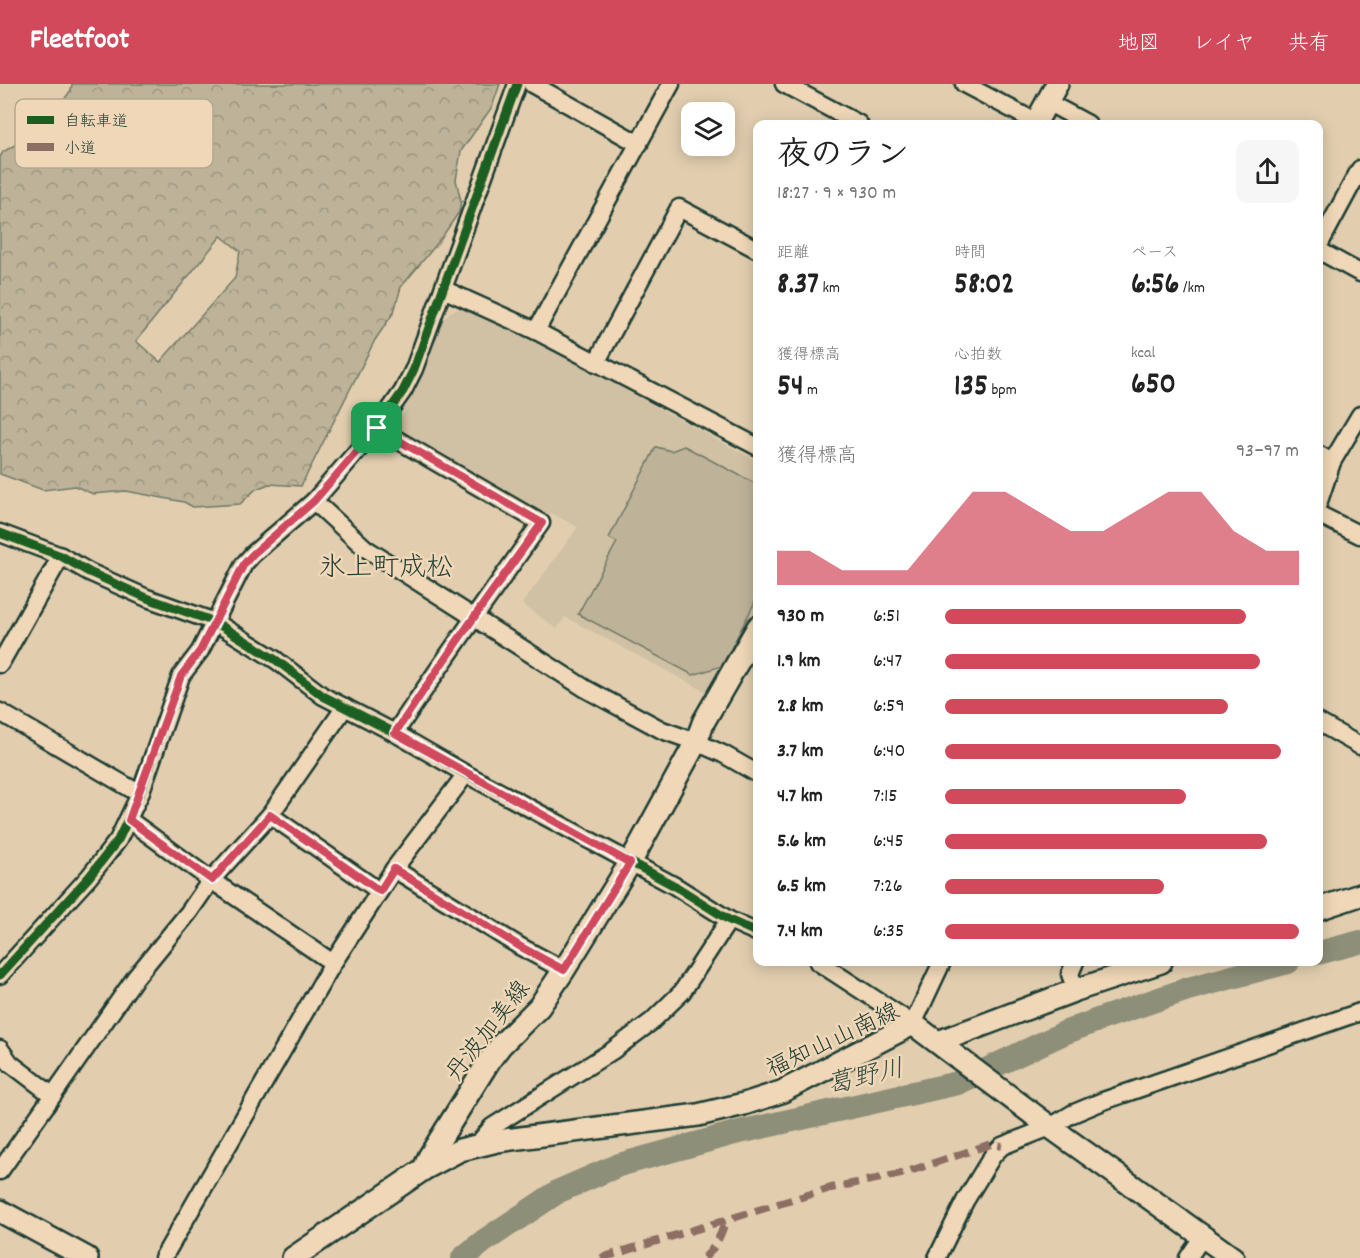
<!DOCTYPE html>
<html lang="ja">
<meta charset="utf-8">
<style>
:root{--surface:#fff;--page:#f6f6f6;--text:#222;--muted:#767676;--accent:#d1495b}
body{margin:0;font-family:Dekko,"Klee One",sans-serif;background:var(--page);color:var(--text);height:100vh;display:flex;flex-direction:column;font-size:22px;white-space:nowrap}
*{box-sizing:border-box;margin:0}
p{font-size:20px;color:var(--muted)}
.icon{flex:none;width:33px;height:33px;fill:none;stroke:currentColor;stroke-width:2;stroke-linecap:round;stroke-linejoin:round}
.map{position:relative;flex:1;overflow:hidden}
.sheet{position:absolute;left:753px;top:36px;width:570px;height:846px;display:flex;flex-direction:column;background:var(--surface);border-radius:12px;box-shadow:0 3px 15px #0003}
.sheet>*{flex:none}
.tools{position:absolute;left:681px;top:18px;display:grid;gap:12px}
.tools a{display:grid;place-items:center;width:54px;height:54px;border-radius:12px;background:var(--surface);box-shadow:0 3px 15px #0003;font-size:30px}
.pin{position:absolute;display:grid;place-items:center;width:51px;height:51px;color:#fff;margin:-26px;border-radius:12px;box-shadow:0 3px 9px #0006}
.round{display:grid;place-items:center;flex:none;width:63px;height:63px;border-radius:12px;background:var(--page)}
.summary{display:flex;align-items:center;justify-content:space-between;height:102px;padding:0 24px}
h1{font-size:33px;font-weight:700;line-height:45px}
.metrics{display:grid;grid-template-columns:repeat(3,1fr);gap:9px;height:102px;padding:6px 24px}
.metrics div{display:grid;align-content:center}
.metrics b{font-size:30px;font-weight:700}
.metrics small{font-size:16px;font-weight:400}
.metrics p{font-size:16px}
.chart{height:168px;padding:12px 24px}
.chart p{display:flex;justify-content:space-between}
.chart svg{width:100%;height:108px;margin-top:6px;fill:var(--accent);opacity:.7}
ul{padding:0 24px;list-style:none;font-size:20px}
li{display:grid;grid-template-columns:96px 72px 1fr;align-items:center;height:45px}
li i{height:15px;border-radius:8px;background:var(--accent)}
header{display:flex;align-items:center;gap:36px;box-sizing:border-box;height:84px;padding:0 30px;background:var(--accent);color:#fff}
header strong{font-size:28px}
nav{display:flex;gap:33px;margin-inline-start:auto;font-size:21px}
.map>svg:first-child{display:block}
.built{fill:#d0c0a4}
.forest{fill:url(#forest-crowns);stroke:#6e7866;stroke-width:1.5;fill-rule:evenodd}
.pitch{fill:#beb399;stroke:#6e7866;stroke-width:1.5}
.lines{fill:none;stroke-linecap:round;stroke-linejoin:round}
.river{stroke:#8e8f79;stroke-width:24}
.minor-casing{stroke:#1f3d34;stroke-width:21}
.major-casing{stroke:#1f3d34;stroke-width:26}
.minor{stroke:#efd7b7;stroke-width:16}
.major{stroke:#efd7b7;stroke-width:21}
.quiet{stroke:#8d6e63;stroke-width:8;stroke-dasharray:15 8;stroke-linecap:butt}
.cycleway-casing{stroke:#efd7b7;stroke-width:13}
.cycleway{stroke:#1b5e20;stroke-width:9}
.route-casing{stroke:#fff;stroke-width:12}
.route{stroke:#d1495b;stroke-width:8}
.labels{text-anchor:middle;stroke-width:5;stroke-linejoin:round;paint-order:stroke}
.street-label{font-size:24px;fill:#1f3d34;stroke:#efd7b7}
.water-label{font-size:26px;font-style:italic;fill:#354d42;stroke:#efd7b7}
.quarter-label{font-size:27px;fill:#1f3d34;stroke:#efd7b7}
.key{fill:#efd7b7;stroke:#b1a990;stroke-width:1.5}
.key-label{font-size:16px;fill:#1f3d34}
</style>
<header>
<strong>Fleetfoot</strong>
<nav><a>地図</a><a>レイヤ</a><a>共有</a></nav>
</header>
<div class="map">
<svg width="1360" height="1174" viewBox="0 0 1360 1174">
<defs>
<pattern id="forest-crowns" width="20" height="18" patternUnits="userSpaceOnUse" patternTransform="scale(1.5)"><rect width="20" height="18" fill="#beb399"/><path d="M2 6a3 3 0 1 1 6 0M12 15a3 3 0 1 1 6 0" fill="none" stroke="#9a937e"/></pattern>
</defs>
<rect width="100%" height="100%" fill="#e2ceaf"/>
<filter id="ink" filterUnits="userSpaceOnUse"><feTurbulence type="fractalNoise" baseFrequency=".0167" numOctaves="2"/><feDisplacementMap in="SourceGraphic" scale="12" xChannelSelector="R" yChannelSelector="G"/><feConvolveMatrix kernelMatrix="1 2 1 2 8 2 1 2 1" color-interpolation-filters="sRGB"/></filter>
<g filter="url(#ink)">
<path class="built" d="M 463,223 L 575,279 L 757,377 L 757,528 L 714,612 L 565,533 L 557,545 L 522,520 L 578,443 L 551,429 L 548,434 L 397,350 L 395,344 L 415,306 L 442,238 L 450,228 Z"/>
<path class="forest" d="M 72,0 L 500,0 L 492,23 L 461,67 L 456,96 L 461,117 L 459,128 L 440,156 L 401,203 L 394,228 L 375,256 L 301,402 L 269,400 L 256,405 L 240,420 L 193,423 L 184,418 L 126,407 L 93,410 L 75,402 L 43,406 L 0,390 L 0,73 L 3,68 L 45,43 L 71,6 ZM 221,152 L 240,167 L 235,194 L 160,278 L 136,257 Z"/>
<path class="pitch" d="M 684,362 L 758,401 L 757,514 L 722,582 L 693,591 L 578,530 L 617,458 L 609,454 L 656,363 L 671,367 Z"/>
<g class="lines">
<g class="river">
<path d="M 1318,869 L 1360,858"/>
<path d="M 463,1174 L 484,1157 L 559,1107 L 619,1081 L 735,1049 L 958,999 L 1064,949 L 1103,934 L 1188,905 L 1288,878"/>
</g>
<defs>
<g id="minor">
<path d="M 532,0 L 639,60"/>
<path d="M 784,0 L 859,40"/>
<path d="M 964,0 L 1036,38"/>
<path d="M 1047,18 L 1088,40"/>
<path d="M 1318,163 L 1360,85"/>
<path d="M 1318,166 L 1360,189"/>
<path d="M 443,205 L 536,247 L 758,363"/>
<path d="M 536,247 L 671,0"/>
<path d="M 596,279 L 679,124 L 758,166"/>
<path d="M 377,344 L 541,439 C 492,508 442,578 395,649"/>
<path d="M 1318,370 L 1332,378"/>
<path d="M 314,417 L 365,464 L 586,605 L 662,646 L 696,658 L 723,670 L 758,690"/>
<path d="M 1318,420 L 1332,378 L 1360,331"/>
<path d="M 1318,430 L 1360,451"/>
<path d="M 0,449 L 61,472 L 89,488 L 147,514 L 215,538 L 276,576 L 323,612 L 395,649 L 466,690 L 675,802 L 729,836 L 758,849"/>
<path d="M 0,580 L 61,472"/>
<path d="M 0,628 L 140,710"/>
<path d="M 1318,638 L 1360,662"/>
<path d="M 270,731 L 379,807"/>
<path d="M 129,736 L 211,796 L 333,879"/>
<path d="M 394,785 L 521,863 L 564,886"/>
<path d="M 818,878 L 913,940 L 942,878"/>
<path d="M 1075,878 L 1070,890 L 1076,906"/>
<path d="M 0,891 L 89,793 L 118,756 L 140,710 L 181,592 L 200,567 L 244,480 L 253,470 L 314,417 L 377,344 L 403,307 L 414,285 L 517,0"/>
<path d="M 0,965 L 10,979 L 52,1011"/>
<path d="M 477,1061 L 492,1043 L 612,967 L 651,938 L 682,908 L 729,836"/>
<path d="M 0,1087 L 135,894 L 189,828 L 211,796 L 270,731 L 345,623"/>
<path d="M 163,1174 L 333,879 L 394,785 L 466,690"/>
<path d="M 937,1174 L 965,1117 L 993,1071 L 1002,1062 L 1050,1043 L 1072,1030 L 1103,1017 L 1360,928"/>
<path d="M 1188,1174 L 1203,1152"/>
</g>
<g id="major">
<path d="M 1035,40 L 1057,0"/>
<path d="M 1318,825 L 1360,811"/>
<path d="M 938,958 L 1076,906 L 1161,878"/>
<path d="M 424,1085 L 429,1073 L 489,977 L 501,961 L 539,923 L 564,886 L 630,779 L 696,658 L 704,637 L 758,543"/>
<path d="M 0,1127 L 87,1174"/>
<path d="M 293,1174 L 424,1085 L 460,1066 L 497,1057 L 698,1031 L 744,1020 L 781,1008 L 913,940 L 1050,1043 L 1233,1174"/>
</g>
</defs>
<use href="#minor" class="minor-casing"/>
<use href="#major" class="major-casing"/>
<use href="#minor" class="minor"/>
<use href="#major" class="major"/>
<g class="quiet">
<path d="M 601,1174 L 831,1104 L 901,1090 L 991,1060 L 1002,1062"/>
<path d="M 704,1174 C 716,1163 721,1151 726,1135"/>
</g>
<defs>
<g id="cycleway">
<path d="M 0,449 L 61,472 L 89,488 L 147,514 L 215,538 L 276,576 L 323,612 L 395,649 L 466,690 L 675,802 L 729,836 L 758,849"/>
<path d="M 0,891 L 89,793 L 118,756 L 140,710 L 181,592 L 200,567 L 244,480 L 253,470 L 314,417 L 377,344 L 403,307 L 414,285 L 517,0"/>
</g>
</defs>
<use href="#cycleway" class="cycleway-casing"/>
<use href="#cycleway" class="cycleway"/>
</g>
</g>
<g class="lines" filter="url(#ink)">
<defs>
<path id="route" d="M 377,344 L 542,439 C 491,508 442,578 395,649 L 630,779 L 564,886 L 521,863 L 394,785 L 380,807 L 270,731 L 212,796 L 129,736 L 181,592 L 200,567 L 244,480 L 253,470 L 314,417 Z"/>
</defs>
<use href="#route" class="route-casing"/>
<use href="#route" class="route"/>
</g>
<g class="labels">
<g class="street-label">
<text transform="translate(487 946) rotate(-52)" y="8">丹波加美線</text>
<text transform="translate(832 955) rotate(-25)" y="8">福知山山南線</text>
</g>
<g class="water-label">
<text transform="translate(865 991) rotate(-13)" y="9">葛野川</text>
</g>
<g class="quarter-label">
<text x="386" y="491">氷上町成松</text>
</g>
</g>
<rect x="15" y="15" width="198" height="69" rx="9" class="key"/>
<rect x="27" y="32" width="27" height="8" fill="#1b5e20"/>
<rect x="27" y="59" width="27" height="8" fill="#8d6e63"/>
<g class="key-label">
<text x="64" y="42">自転車道</text>
<text x="64" y="69">小道</text>
</g>
</svg>
<div class="tools">
<a><svg class="icon" aria-label="layers" viewBox="0 0 24 24"><path d="M12 4l9 5-9 5-9-5zM3 14l9 5 9-5"/></svg></a>
</div>
<div class="pin" style="left:377px;top:344px;background:#1e9e55"><svg class="icon" aria-label="arrive" viewBox="0 0 24 24"><path d="M6 21V4h12l-3 4 3 4H6"/></svg></div>
<section class="sheet">
<div class="summary"><div><h1>夜のラン</h1><p>18:27 · 9 × 930 m</p></div><a class="round"><svg class="icon" aria-label="share" viewBox="0 0 24 24"><path d="M12 15V3M7 8l5-5 5 5M5 13v7h14v-7"/></svg></a></div>
<div class="metrics">
<div><p>距離</p><b>8.37<small> km</small></b></div>
<div><p>時間</p><b>58:02</b></div>
<div><p>ペース</p><b>6:56<small> /km</small></b></div>
</div>
<div class="metrics">
<div><p>獲得標高</p><b>54<small> m</small></b></div>
<div><p>心拍数</p><b>135<small> bpm</small></b></div>
<div><p>kcal</p><b>650</b></div>
</div>
<div class="chart"><p><span>獲得標高</span>93–97 m</p>
<svg viewBox="0 0 160 44" preserveAspectRatio="none"><path d="M0 44V30L10 30L20 38L30 38L40 38L50 22L60 6L70 6L80 14L90 22L100 22L110 14L120 6L130 6L140 22L150 30L160 30V44z"/></svg>
</div>
<ul>
<li><b>930 m</b>6:51<i style="width:85%"></i></li>
<li><b>1.9 km</b>6:47<i style="width:89%"></i></li>
<li><b>2.8 km</b>6:59<i style="width:80%"></i></li>
<li><b>3.7 km</b>6:40<i style="width:95%"></i></li>
<li><b>4.7 km</b>7:15<i style="width:68%"></i></li>
<li><b>5.6 km</b>6:45<i style="width:91%"></i></li>
<li><b>6.5 km</b>7:26<i style="width:62%"></i></li>
<li><b>7.4 km</b>6:35<i style="width:100%"></i></li>
</ul>
</section>
</div>
